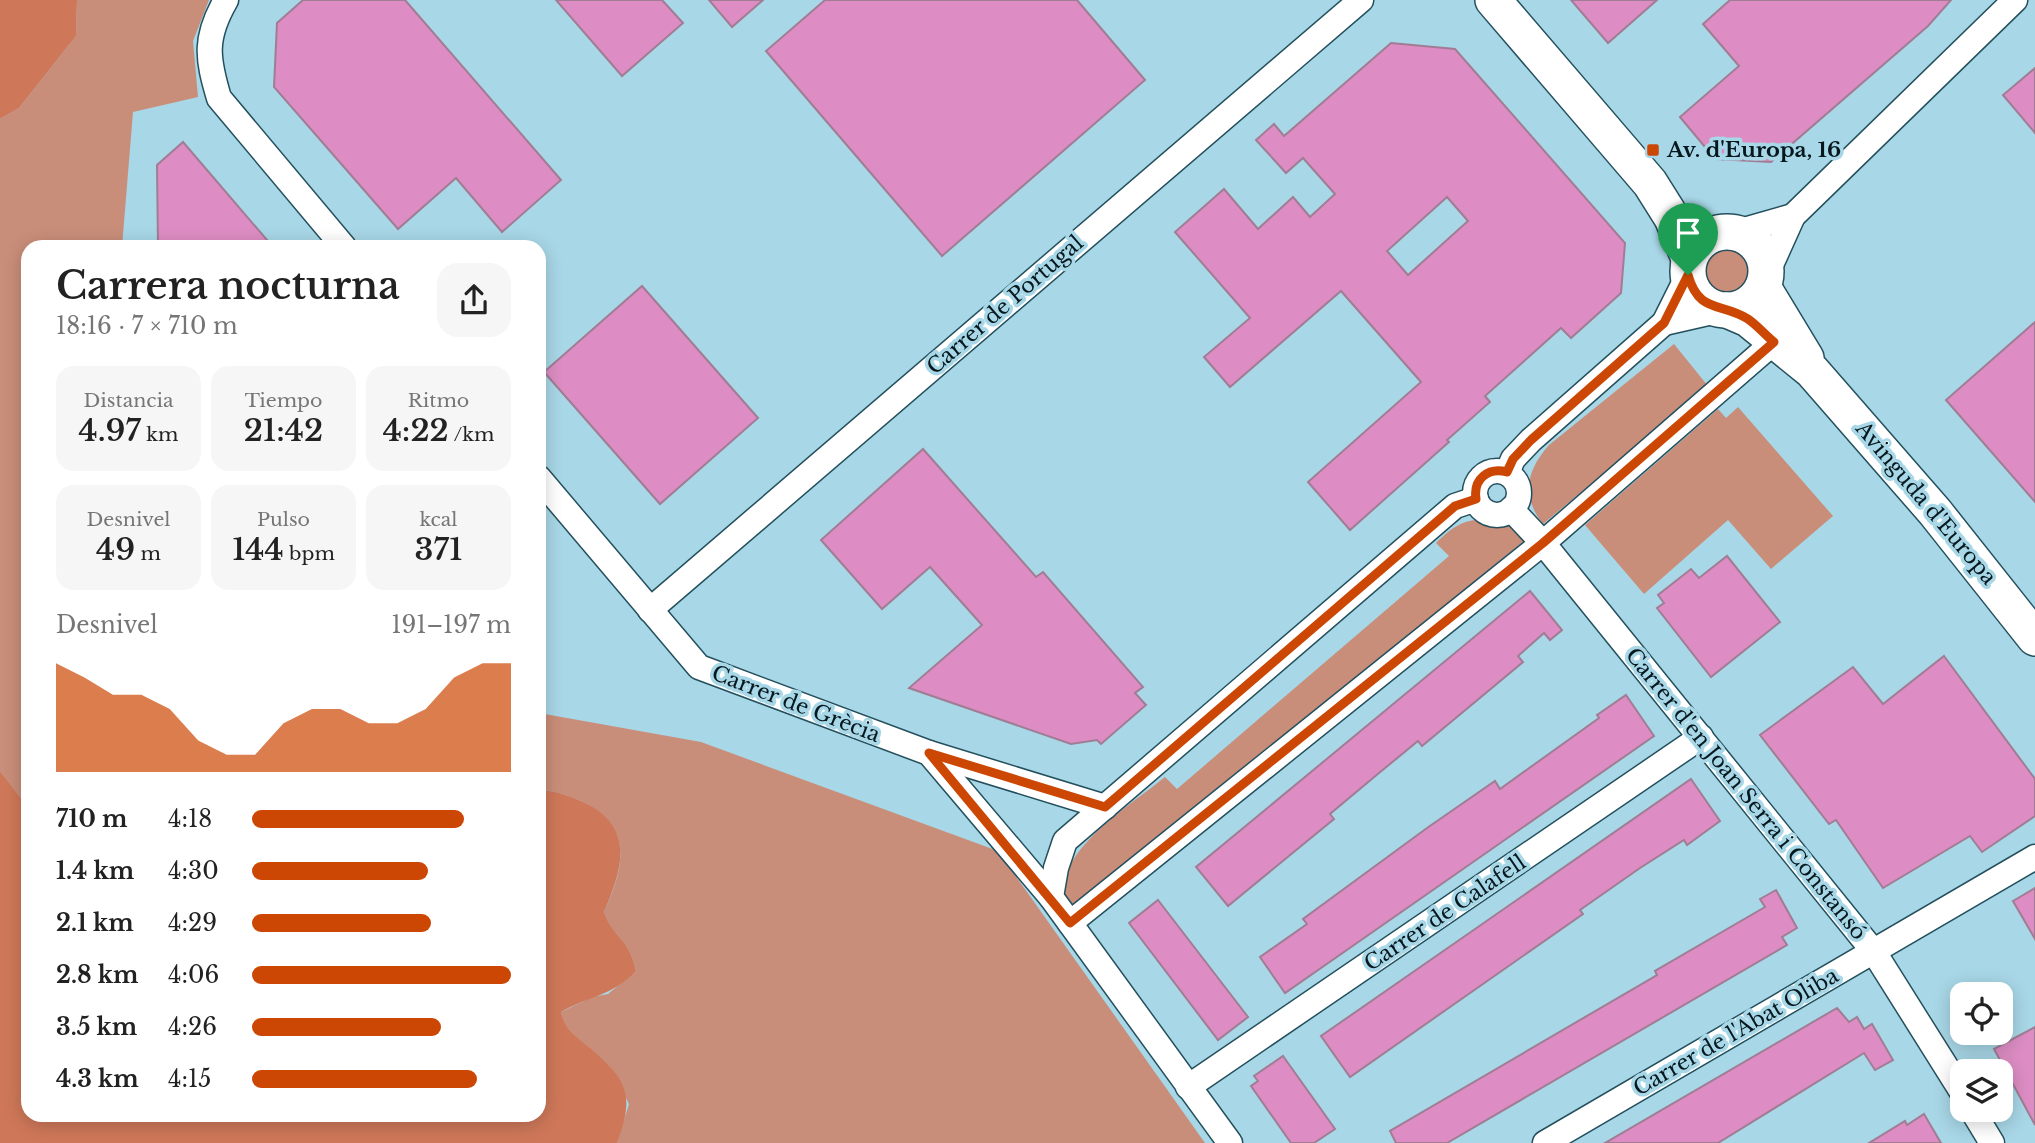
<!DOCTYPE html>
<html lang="es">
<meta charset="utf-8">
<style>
:root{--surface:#fff;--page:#f6f6f6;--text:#222;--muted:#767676;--accent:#cc4703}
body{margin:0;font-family:"Libre Baskerville",serif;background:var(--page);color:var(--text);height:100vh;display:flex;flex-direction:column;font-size:26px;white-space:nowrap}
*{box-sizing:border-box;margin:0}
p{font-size:23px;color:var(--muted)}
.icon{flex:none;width:38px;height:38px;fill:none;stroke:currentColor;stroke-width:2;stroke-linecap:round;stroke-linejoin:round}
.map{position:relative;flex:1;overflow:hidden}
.details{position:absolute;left:21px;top:240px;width:525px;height:882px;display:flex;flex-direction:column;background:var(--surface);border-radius:21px;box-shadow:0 4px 18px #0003}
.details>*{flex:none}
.tools{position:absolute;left:1950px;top:982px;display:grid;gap:14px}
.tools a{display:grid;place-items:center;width:63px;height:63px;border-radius:14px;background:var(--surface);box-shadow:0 4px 18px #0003;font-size:35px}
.pin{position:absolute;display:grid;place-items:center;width:60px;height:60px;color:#fff;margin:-72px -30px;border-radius:50% 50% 50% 0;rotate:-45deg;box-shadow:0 0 7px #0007}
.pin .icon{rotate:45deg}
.round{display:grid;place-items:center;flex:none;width:74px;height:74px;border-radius:21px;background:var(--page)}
.summary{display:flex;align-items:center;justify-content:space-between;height:119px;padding:0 35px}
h1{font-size:38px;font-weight:600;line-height:52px}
.stats{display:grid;grid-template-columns:repeat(3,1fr);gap:10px;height:119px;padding:7px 35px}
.stats div{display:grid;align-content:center;border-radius:18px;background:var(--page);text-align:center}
.stats b{font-size:30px;font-weight:600}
.stats small{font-size:19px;font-weight:400}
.stats p{font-size:19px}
.chart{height:196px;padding:14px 35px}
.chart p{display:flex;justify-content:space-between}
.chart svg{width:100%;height:126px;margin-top:7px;fill:var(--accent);opacity:.7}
ul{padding:0 35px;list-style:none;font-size:23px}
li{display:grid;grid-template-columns:112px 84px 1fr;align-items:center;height:52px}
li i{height:18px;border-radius:9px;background:var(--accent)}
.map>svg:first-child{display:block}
.green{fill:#c98e79}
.forest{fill:#cf7859}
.building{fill:#dd8dc3;stroke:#a07d94;stroke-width:2;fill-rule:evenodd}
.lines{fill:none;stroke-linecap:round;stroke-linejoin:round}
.street-casing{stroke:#24505d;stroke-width:27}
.secondary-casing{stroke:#24505d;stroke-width:38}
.street{stroke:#fff;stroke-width:24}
.secondary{stroke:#fff;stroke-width:35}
.route-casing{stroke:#fff;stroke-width:14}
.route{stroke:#cc4703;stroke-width:9}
.poi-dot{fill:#cc4703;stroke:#a8d7e7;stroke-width:2.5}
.labels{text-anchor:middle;stroke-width:7;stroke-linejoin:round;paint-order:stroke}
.poi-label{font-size:21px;font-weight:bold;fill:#06181e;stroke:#a8d7e7;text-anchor:start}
.street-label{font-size:21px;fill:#06181e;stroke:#a8d7e7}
</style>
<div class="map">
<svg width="2035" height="1143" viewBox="0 0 2035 1143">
<rect width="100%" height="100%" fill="#a8d7e7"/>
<g class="green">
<path d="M 77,0 L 209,0 L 193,41 L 198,97 L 133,112 L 122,247 L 28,247 L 28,807 L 0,771 L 0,119 L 19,108 L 76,36 Z"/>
<circle cx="1728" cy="270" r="25"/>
<path d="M 1674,344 L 1708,386 L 1543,524 C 1521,496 1526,471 1549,445 Z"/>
<path d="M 1738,407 L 1833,516 L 1771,569 L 1728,520 L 1644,594 L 1585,525 L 1718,409 L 1726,418 Z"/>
<path d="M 1485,519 L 1504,522 L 1525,540 L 1074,912 C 1032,865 1134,803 1165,777 L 1177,789 L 1449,556 L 1436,543 C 1452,527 1462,520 1485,519 Z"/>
<path d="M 539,713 L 701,742 L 998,851 L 1205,1143 L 617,1143 L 629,1104 L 610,1067 L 565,1029 L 561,1012 L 592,997 L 608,994 L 636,971 C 629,937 614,939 604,912 C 624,868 635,825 581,801 C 567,795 554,790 539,790 Z"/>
</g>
<g class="forest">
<path d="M 0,0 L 77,0 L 76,36 L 19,108 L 0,119 Z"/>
<path d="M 0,771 L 28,807 L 28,1115 L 539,1115 L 539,790 C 554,790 567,795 581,801 C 636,825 623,868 604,912 C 614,939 629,937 636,971 C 611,997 590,995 561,1012 C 565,1030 572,1033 586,1045 C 626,1078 636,1093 617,1143 L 0,1143 Z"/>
</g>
<g class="building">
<path d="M 303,0 L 405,0 L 561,180 L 502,232 L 456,178 L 398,229 L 274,87 L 277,23 Z"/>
<path d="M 556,0 L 662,0 L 683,23 L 622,76 Z"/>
<path d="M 709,0 L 763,0 L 732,27 Z"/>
<path d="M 825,0 L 1077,0 L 1145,80 L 942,256 L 766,51 Z"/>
<path d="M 1571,0 L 1657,0 L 1608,43 Z"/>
<path d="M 1730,0 L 1951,0 L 1928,26 L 1771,162 L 1715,159 L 1680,117 L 1739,66 L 1703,24 Z"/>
<path d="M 1391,43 L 1455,49 L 1625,243 L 1621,293 L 1571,338 L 1561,328 L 1485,396 L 1490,402 L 1447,440 L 1449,442 L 1350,530 L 1308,482 L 1421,382 L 1341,291 L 1230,387 L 1204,357 L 1250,318 L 1175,232 L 1224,189 L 1258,229 L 1293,197 L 1310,217 L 1335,194 L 1303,158 L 1286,173 L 1256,140 L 1274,124 L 1284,136 ZM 1447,197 L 1468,221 L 1408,275 L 1387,251 Z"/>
<path d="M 2035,68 L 2035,133 L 2003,95 Z"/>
<path d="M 183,142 L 273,247 L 158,247 L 157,165 Z"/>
<path d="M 642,286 L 758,418 L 660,504 L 544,372 Z"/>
<path d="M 2035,322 L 2035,502 L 1946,400 Z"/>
<path d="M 923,449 L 1036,577 L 1043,572 L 1143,687 L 1135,693 L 1146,705 L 1101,744 L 1097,740 L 1071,744 L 909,688 L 982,625 L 930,567 L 882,609 L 821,540 Z"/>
<path d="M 1727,556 L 1780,622 L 1711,677 L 1657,608 L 1664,603 L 1658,595 L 1691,569 L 1699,578 Z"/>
<path d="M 1530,591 L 1562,630 L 1550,640 L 1544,633 L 1518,656 L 1523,662 L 1422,746 L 1418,741 L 1379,773 L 1330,814 L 1334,819 L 1228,906 L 1196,867 Z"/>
<path d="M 1944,656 L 2035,779 L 2035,816 L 1982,852 L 1970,836 L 1883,888 L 1836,820 L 1829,824 L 1760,735 L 1853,667 L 1883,704 Z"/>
<path d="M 1626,695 L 1654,736 L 1285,993 L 1260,957 L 1307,924 L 1303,919 L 1427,828 L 1495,781 L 1500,789 L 1599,718 L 1597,715 Z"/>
<path d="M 1691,779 L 1720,821 L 1687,845 L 1684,840 L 1640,868 L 1580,910 L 1583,914 L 1350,1077 L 1321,1036 Z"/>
<path d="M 2035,888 L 2035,939 L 2013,901 Z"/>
<path d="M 1776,890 L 1797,928 L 1782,937 L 1787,945 L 1447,1143 L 1396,1143 L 1390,1131 L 1657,975 L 1655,971 L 1765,907 L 1760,899 Z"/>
<path d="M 1158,900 L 1248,1017 L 1218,1040 L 1129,923 Z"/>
<path d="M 1837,1008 L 1849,1022 L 1857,1017 L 1864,1029 L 1872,1024 L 1893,1060 L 1875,1070 L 1864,1053 L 1718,1143 L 1605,1143 Z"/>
<path d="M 2035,1027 L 2035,1125 L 1994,1049 Z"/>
<path d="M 1283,1056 L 1335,1129 L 1314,1143 L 1291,1143 L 1251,1086 L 1258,1081 L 1254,1076 Z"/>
<path d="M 1924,1114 L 1941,1143 L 1869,1143 L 1905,1121 L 1907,1125 Z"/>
</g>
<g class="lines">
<defs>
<g id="street">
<path d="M 226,0 C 204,38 207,58 219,98 L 344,247"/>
<path d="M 1737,232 L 1793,216"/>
<path d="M 1766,276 L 1793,216 L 2015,0"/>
<path d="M 1664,323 L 1721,310"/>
<circle cx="1497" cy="493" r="22"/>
<path d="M 1507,473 L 1513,459 L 1531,440 L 1664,323 L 1688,275"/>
<path d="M 539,478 L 699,667 L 929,753 L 1051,897 L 1230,1143"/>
<path d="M 1511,509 L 1543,543 L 1874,952 L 1962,1092"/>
<path d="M 650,610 L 1361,0"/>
<path d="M 929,753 L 1105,807"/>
<path d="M 1051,897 L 1056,868 L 1065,841 L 1455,506 L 1476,499"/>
<path d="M 1070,923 L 1543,543 L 1774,342"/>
<path d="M 1188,1087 L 1701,737"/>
<path d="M 1972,1110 L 1992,1143"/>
<path d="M 1545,1143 L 2035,857"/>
</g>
<g id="secondary">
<path d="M 1493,0 L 1650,183 L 1672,218 L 1689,258"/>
<circle cx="1727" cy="271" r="39"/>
<path d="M 1763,287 L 1806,358"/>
<path d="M 1727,310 L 1748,319 L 1812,371 L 1935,512 L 2035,638"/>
</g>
</defs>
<use href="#street" class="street-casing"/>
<use href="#secondary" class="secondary-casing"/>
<use href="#street" class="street"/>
<use href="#secondary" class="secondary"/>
</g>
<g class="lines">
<defs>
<path id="route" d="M 1688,275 C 1699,314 1721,302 1748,319 C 1757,325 1765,335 1774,342 L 1543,543 L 1070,923 L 929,753 L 1105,807 L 1455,506 L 1476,499 C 1473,479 1488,467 1507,472 L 1513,459 L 1531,440 L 1664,323 Z"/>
</defs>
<use href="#route" class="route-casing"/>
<use href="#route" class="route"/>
</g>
<rect class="poi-dot" x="1646" y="143" width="14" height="14" rx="3.5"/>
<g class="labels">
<g class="poi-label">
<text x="1667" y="157">Av. d'Europa, 16</text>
</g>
<g class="street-label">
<text transform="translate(1005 305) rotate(-41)" y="7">Carrer de Portugal</text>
<text transform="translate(1926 503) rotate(50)" y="7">Avinguda d'Europa</text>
<text transform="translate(796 704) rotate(21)" y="7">Carrer de Grècia</text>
<text transform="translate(1746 794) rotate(51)" y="7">Carrer d'en Joan Serra i Constansó</text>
<text transform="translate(1445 913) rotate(-34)" y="7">Carrer de Calafell</text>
<text transform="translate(1736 1032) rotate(-30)" y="7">Carrer de l'Abat Oliba</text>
</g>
</g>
</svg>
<div class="tools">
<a><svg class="icon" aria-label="locate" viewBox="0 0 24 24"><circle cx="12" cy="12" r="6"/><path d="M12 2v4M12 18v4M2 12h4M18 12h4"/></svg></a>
<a><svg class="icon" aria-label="layers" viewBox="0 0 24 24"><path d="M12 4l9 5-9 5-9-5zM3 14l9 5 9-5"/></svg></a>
</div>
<div class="pin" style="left:1688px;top:275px;background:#1e9e55"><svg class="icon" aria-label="arrive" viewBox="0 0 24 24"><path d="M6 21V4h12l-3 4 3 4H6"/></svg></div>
<section class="details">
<div class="summary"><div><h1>Carrera nocturna</h1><p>18:16 · 7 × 710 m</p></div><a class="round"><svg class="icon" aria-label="share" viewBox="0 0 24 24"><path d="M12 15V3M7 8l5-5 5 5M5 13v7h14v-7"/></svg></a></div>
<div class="stats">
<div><p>Distancia</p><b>4.97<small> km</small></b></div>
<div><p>Tiempo</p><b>21:42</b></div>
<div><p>Ritmo</p><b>4:22<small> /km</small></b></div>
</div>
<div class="stats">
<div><p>Desnivel</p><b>49<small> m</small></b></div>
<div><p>Pulso</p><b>144<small> bpm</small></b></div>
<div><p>kcal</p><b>371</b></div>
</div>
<div class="chart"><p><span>Desnivel</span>191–197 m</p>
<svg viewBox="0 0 160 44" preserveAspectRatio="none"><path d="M0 44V6L10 11L20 17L30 17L40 22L50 33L60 38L70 38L80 27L90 22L100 22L110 27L120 27L130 22L140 11L150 6L160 6V44z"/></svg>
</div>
<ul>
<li><b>710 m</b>4:18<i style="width:82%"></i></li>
<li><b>1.4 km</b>4:30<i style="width:68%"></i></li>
<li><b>2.1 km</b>4:29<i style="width:69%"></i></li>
<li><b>2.8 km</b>4:06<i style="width:100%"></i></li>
<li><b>3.5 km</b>4:26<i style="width:73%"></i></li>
<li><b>4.3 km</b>4:15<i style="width:87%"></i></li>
</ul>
</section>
</div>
